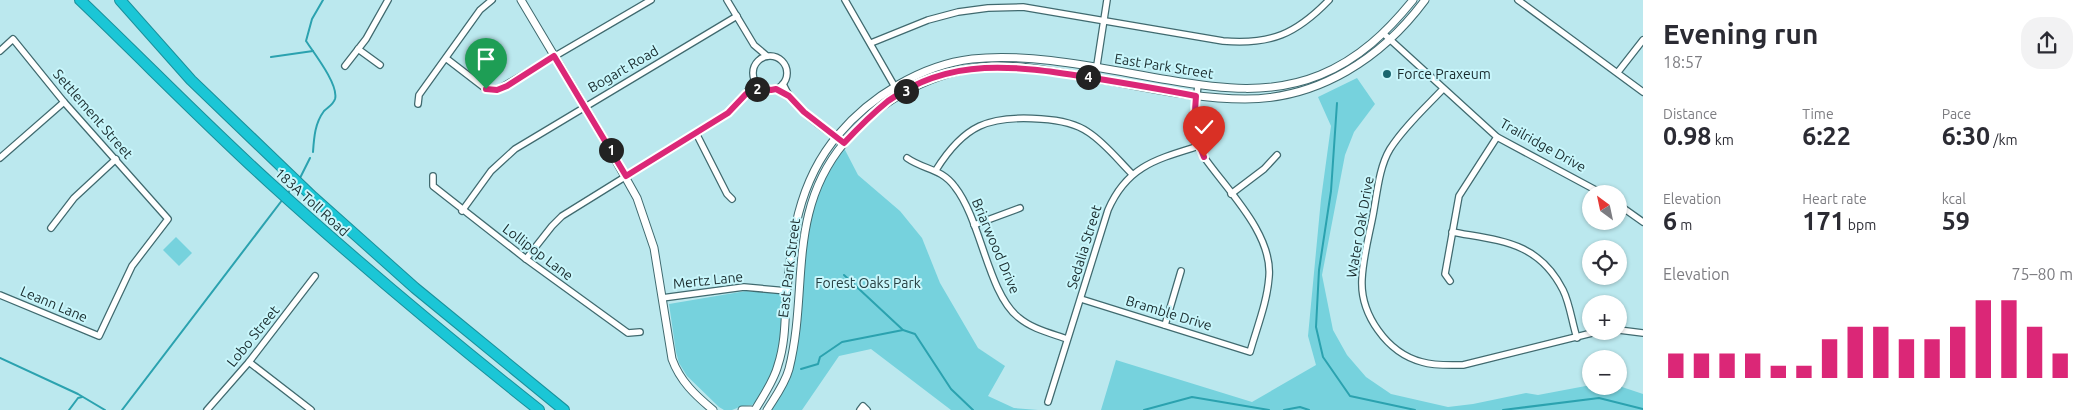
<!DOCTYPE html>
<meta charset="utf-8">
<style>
:root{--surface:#fff;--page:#f2f2f3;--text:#2b2b33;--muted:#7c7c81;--accent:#db2777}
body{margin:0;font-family:Ubuntu,sans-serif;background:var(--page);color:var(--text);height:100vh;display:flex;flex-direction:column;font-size:19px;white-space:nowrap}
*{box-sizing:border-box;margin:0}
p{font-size:16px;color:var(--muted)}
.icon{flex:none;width:28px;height:28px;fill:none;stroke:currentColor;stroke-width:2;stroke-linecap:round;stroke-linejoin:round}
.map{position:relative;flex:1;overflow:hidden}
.details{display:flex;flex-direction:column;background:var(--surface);width:450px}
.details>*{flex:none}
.needle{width:32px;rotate:327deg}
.buttons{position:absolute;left:1582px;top:185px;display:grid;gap:10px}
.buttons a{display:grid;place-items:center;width:45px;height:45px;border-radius:50%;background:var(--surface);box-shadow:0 1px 4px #0004;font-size:25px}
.pin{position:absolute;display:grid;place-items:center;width:42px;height:42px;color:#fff;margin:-51px -21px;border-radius:50% 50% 50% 0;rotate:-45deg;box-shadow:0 0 5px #0007}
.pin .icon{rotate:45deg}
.km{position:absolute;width:25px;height:25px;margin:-12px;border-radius:50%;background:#222;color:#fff;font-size:14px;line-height:25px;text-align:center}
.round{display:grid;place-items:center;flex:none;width:52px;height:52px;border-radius:20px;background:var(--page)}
.headline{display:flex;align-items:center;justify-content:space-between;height:85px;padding:0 20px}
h1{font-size:28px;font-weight:600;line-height:38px}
.figures{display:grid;grid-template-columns:repeat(3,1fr);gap:8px;height:85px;padding:5px 20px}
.figures div{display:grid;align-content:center}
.figures b{font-size:25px;font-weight:600}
.figures small{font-size:14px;font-weight:400}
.figures p{font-size:14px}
.chart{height:140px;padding:10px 20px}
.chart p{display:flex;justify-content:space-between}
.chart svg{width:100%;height:90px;margin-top:5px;stroke:var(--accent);stroke-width:6}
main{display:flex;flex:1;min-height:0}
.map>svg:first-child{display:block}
.green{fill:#76d2dd}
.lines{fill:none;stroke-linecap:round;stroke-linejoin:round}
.stream{stroke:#2ba2af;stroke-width:2}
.minor-casing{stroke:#406a6f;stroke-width:8}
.tertiary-casing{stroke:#406a6f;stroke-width:9}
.motorway-casing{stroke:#1a909b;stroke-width:12}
.minor{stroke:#fff;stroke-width:5.5}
.tertiary{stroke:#fff;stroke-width:7}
.motorway{stroke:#1bc6d6;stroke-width:10}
.route-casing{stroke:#fff;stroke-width:10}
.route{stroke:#db2777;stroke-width:6}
.poi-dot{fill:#1a666f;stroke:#c8f6fb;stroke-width:2}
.labels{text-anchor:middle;stroke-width:4;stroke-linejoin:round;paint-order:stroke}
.street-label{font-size:14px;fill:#192b2d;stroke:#c8f6fb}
.poi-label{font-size:14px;fill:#192b2d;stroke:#c8f6fb;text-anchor:start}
.park-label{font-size:14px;fill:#274043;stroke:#c8f6fb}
</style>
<main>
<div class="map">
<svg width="1643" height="410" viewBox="0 0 1643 410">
<rect width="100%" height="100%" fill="#bbe8ee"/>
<g class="green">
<path d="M 1357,78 L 1375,104 L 1354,132 L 1345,155 L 1322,275 L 1333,330 L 1347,355 L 1366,377 L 1391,394 L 1448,407 L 1473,404 L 1526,393 L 1538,395 L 1591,385 L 1619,386 L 1643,394 L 1643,410 L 1101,410 L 1116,360 L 1252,402 L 1316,365 L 1308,336 L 1321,199 L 1331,126 L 1318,97 Z"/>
<path d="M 844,148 L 858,175 L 900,211 L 922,238 L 940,283 L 978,348 L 1005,366 L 988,396 L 1014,408 L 1038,410 L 951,410 L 871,349 L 839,356 L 802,410 L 770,410 L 786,382 L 808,221 L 822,183 Z"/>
<path d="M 176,237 L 192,253 L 179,266 L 163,250 Z"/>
<path d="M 746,291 L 781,294 L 784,298 L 779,353 L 770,377 L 758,400 L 752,405 L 742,406 L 732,410 L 724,410 L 719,407 L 687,376 L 679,363 L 676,352 L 669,304 Z"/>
</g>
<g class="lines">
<g class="stream">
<path d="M 271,57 L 313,51"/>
<path d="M 1337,103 L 1331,191 L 1319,270 L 1316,327 L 1323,357 L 1350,396 L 1415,410"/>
<path d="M 313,152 C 314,137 315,123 324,111 C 328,107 333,105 335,99 C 339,85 314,53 306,41 L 312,19 L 323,0"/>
<path d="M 300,178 L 310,158"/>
<path d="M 287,194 L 296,184"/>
<path d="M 844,275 L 903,330 L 915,334 L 951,389 L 973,410"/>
<path d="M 0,358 L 78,394 L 105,410"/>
<path d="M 801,369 L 818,364 L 820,357 L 842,342 L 903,330"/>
<path d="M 69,410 L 78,398 L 82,397"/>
<path d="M 122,410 L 283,199"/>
<path d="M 1144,410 L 1192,397 L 1269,410"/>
<path d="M 1284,410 L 1300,407 L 1309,410"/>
<path d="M 1503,410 L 1599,398 L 1643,409"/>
</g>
<defs>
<g id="minor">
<path d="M 727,0 L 754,45 L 767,56"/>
<path d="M 845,0 L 895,87"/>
<path d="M 1518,0 L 1643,92"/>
<path d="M 1384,34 L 1497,137 L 1603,194"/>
<path d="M 871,43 L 928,20 L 958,12 L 988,8 L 1023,7 L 1223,41 C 1271,45 1296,34 1329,0"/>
<path d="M 358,49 L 380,65"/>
<path d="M 0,51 L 13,39 L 64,102 L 168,219 L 132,266 L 99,336 L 0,295"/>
<circle cx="770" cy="73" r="17"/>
<path d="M 447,59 L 486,89 L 497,90 L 651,0"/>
<path d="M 345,66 L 366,39 L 388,0"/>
<path d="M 1618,72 L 1643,40"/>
<path d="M 1095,78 L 1107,0"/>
<path d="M 783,84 C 795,111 821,126 844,143"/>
<path d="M 1443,89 C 1425,108 1404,127 1390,149 C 1379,167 1377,194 1373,215 C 1369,236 1363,257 1362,279 C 1360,314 1387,353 1422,362 C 1435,366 1449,365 1463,365 L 1600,331"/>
<path d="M 418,104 L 419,95 L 480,10 L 492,0"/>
<path d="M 696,133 L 727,194 L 732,199"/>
<path d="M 0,158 L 64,102"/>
<path d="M 907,158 C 924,170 941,168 955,187 C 981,220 988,293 1018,317 C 1032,329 1050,333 1067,339"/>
<path d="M 936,170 C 964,125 989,115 1041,119 C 1057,120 1075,123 1088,132 C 1105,143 1118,160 1132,174"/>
<path d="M 433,176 L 433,186 L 526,259 L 628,333 L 640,332"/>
<path d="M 1231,194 L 1264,169 L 1277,155"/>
<path d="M 1619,205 L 1643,222"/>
<path d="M 462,211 L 491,171 L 515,149 L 737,16"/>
<path d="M 974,225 L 1020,208"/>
<path d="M 51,228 L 74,198 L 116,159"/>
<path d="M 1452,232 C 1500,241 1538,241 1563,290 C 1570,304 1572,323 1577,338"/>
<path d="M 526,259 L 552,226 L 562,216 L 728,113 L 746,94 L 754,80"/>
<path d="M 1450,281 L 1445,274 L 1459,196 L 1497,137"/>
<path d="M 662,298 L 744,287 L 787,291"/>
<path d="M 1081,299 L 1250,352 C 1257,327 1267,303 1269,277 C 1273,234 1227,190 1204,157 C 1192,130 1195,113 1198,85"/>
<path d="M 1165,325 L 1181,271"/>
<path d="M 1619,330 L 1643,333"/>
<path d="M 249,362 L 311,410"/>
<path d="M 1048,402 L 1108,210 C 1127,166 1157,159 1199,146"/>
<path d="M 207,410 L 249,362 L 315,276"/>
<path d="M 860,410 L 863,406 L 867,410"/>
</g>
<g id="tertiary">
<path d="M 521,0 L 605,141 L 637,198 L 654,248 L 672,359 C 680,381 695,395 713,410"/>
<path d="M 742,410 L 751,410"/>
<path d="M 755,410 C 763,396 774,381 778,365 C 785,344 785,322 786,301 C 791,241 797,183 838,135 C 870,97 921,65 972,59 C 1033,52 1108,70 1169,80 C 1221,89 1271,95 1320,75 C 1359,59 1387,32 1413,0"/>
<path d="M 767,410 C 775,397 785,384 789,369 C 809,290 786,213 844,143 C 881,98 934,70 992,66 C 1021,65 1051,71 1080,76 C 1134,84 1190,99 1245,99 C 1319,99 1382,58 1425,0"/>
</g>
<g id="motorway">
<path d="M 80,0 C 144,61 205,124 270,183 C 357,262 447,337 539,410"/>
<path d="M 120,0 L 191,80 L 313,197 L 415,288 L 564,410"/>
</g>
</defs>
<use href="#minor" class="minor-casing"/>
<use href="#tertiary" class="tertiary-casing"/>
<use href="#motorway" class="motorway-casing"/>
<use href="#minor" class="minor"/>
<use href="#tertiary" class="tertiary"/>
<use href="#motorway" class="motorway"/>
</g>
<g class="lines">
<defs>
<path id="route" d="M 486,89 L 497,90 L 507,86 L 554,56 L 626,176 L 728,113 L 746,94 L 761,88 L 771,90 L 776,89 L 789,96 L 804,112 L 844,143 C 858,128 872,114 888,101 C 951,56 1016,66 1087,77 C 1124,83 1160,89 1196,96 C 1194,120 1194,134 1204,157"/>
</defs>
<use href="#route" class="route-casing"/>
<use href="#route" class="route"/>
</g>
<circle class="poi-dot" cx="1387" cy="74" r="5"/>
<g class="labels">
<g class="street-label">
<text transform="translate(1164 66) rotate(9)" y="5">East Park Street</text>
<text transform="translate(623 69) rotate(-30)" y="5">Bogart Road</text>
<text transform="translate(93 114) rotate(49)" y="5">Settlement Street</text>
<text transform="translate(1543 145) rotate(29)" y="5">Trailridge Drive</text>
<text transform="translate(312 202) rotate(42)" y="5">183A Toll Road</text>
<text transform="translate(1360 227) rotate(-80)" y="5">Water Oak Drive</text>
<text transform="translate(996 246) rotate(67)" y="5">Briarwood Drive</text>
<text transform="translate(1084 247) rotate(-73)" y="5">Sedalia Street</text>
<text transform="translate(538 252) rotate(37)" y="5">Lollipop Lane</text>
<text transform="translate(789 268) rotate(-83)" y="5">East Park Street</text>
<text transform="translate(708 280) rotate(-6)" y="5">Mertz Lane</text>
<text transform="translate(54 304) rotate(23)" y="5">Leann Lane</text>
<text transform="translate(1169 313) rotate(17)" y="5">Bramble Drive</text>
<text transform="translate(253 336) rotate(-51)" y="5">Lobo Street</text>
</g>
<g class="poi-label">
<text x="1397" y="79">Force Praxeum</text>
</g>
<g class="park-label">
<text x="868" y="288">Forest Oaks Park</text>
</g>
</g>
</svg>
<div class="buttons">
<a><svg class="needle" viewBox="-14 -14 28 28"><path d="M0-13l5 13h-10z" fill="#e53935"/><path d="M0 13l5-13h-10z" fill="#7c7c81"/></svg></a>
<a><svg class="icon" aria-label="locate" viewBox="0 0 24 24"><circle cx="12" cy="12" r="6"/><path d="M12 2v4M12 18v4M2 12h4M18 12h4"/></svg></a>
<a>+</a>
<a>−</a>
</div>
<div class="pin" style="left:486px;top:89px;background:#1e9e55"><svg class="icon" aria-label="arrive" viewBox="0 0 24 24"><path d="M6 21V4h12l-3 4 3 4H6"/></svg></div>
<div class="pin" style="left:1204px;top:157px;background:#d93025"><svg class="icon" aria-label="check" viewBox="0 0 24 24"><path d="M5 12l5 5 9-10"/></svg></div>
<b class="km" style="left:611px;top:150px">1</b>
<b class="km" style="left:757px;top:89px">2</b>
<b class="km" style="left:906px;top:91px">3</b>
<b class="km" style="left:1088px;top:77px">4</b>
</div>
<section class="details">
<div class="headline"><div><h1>Evening run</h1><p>18:57</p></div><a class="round"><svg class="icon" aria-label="share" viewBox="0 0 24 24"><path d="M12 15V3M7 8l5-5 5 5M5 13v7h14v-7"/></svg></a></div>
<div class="figures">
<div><p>Distance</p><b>0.98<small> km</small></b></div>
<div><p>Time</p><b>6:22</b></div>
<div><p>Pace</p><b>6:30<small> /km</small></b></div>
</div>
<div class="figures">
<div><p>Elevation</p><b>6<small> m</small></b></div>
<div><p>Heart rate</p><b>171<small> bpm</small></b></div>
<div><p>kcal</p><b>59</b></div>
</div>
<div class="chart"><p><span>Elevation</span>75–80 m</p>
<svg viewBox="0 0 160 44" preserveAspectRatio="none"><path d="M5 44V32M15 44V32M25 44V32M35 44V32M45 44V38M55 44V38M65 44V25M75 44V19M85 44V19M95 44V25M105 44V25M115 44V19M125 44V6M135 44V6M145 44V19M155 44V32"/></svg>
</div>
</section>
</main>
